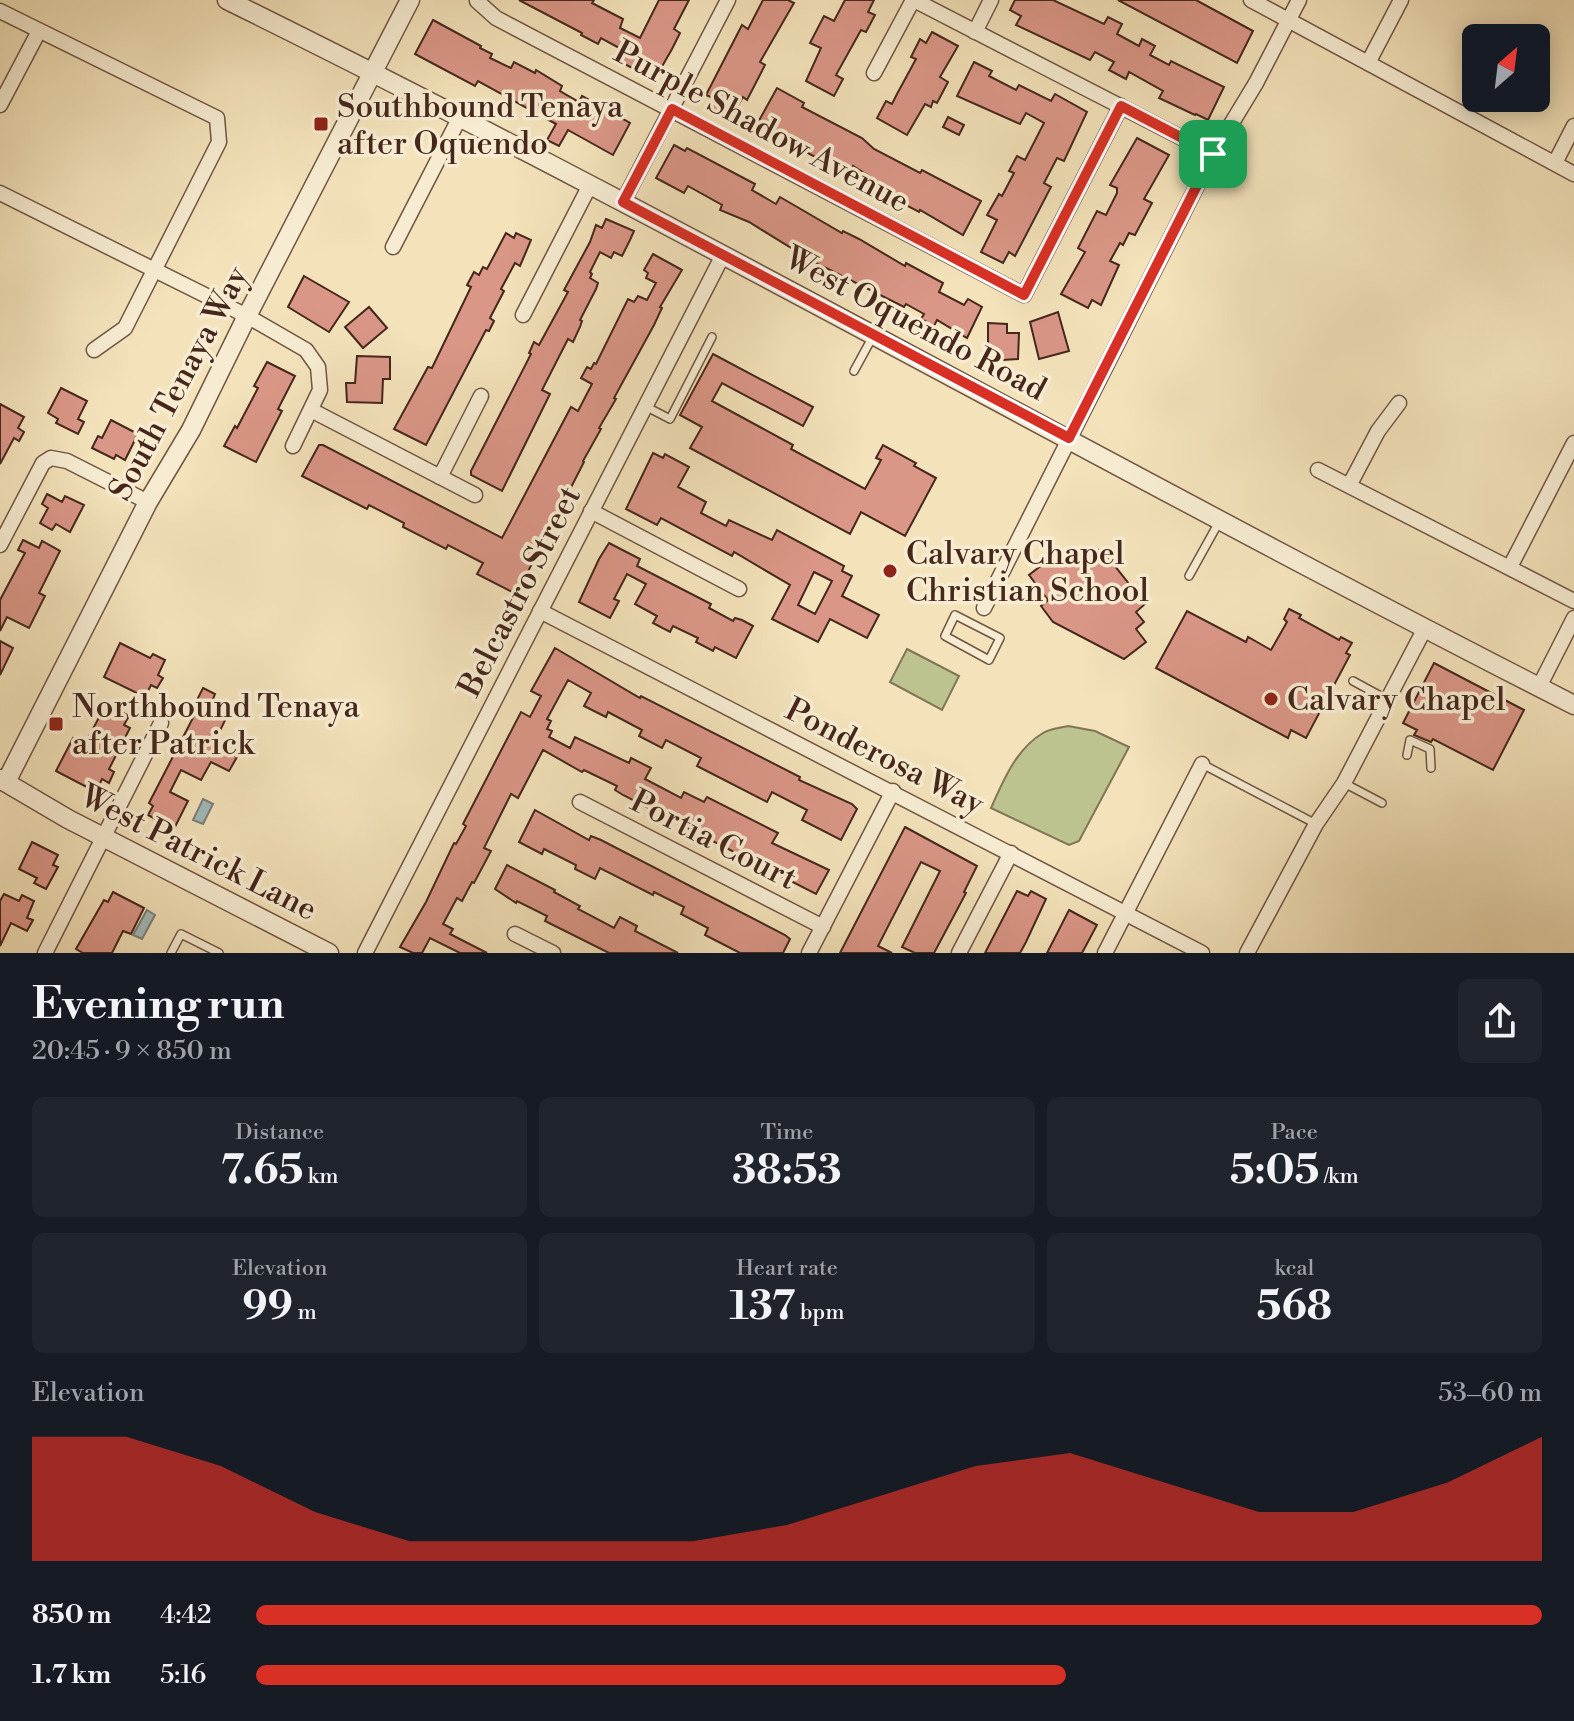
<!DOCTYPE html>
<meta charset="utf-8">
<style>
:root{--surface:#171b24;--page:#20242c;--text:#f1f3f6;--muted:#9ea1a6;--accent:#d93025}
body{margin:0;font-family:"Libre Bodoni",serif;background:var(--page);color:var(--text);height:100vh;display:flex;flex-direction:column;font-size:30px;white-space:nowrap}
*{box-sizing:border-box;margin:0}
p{font-size:26px;color:var(--muted)}
.icon{flex:none;width:44px;height:44px;fill:none;stroke:currentColor;stroke-width:2;stroke-linecap:round;stroke-linejoin:round}
.map{position:relative;height:953px;overflow:hidden}
.details{display:flex;flex-direction:column;background:var(--surface);flex:1}
.details>*{flex:none}
.needle{width:52px;rotate:28deg}
.controls{position:absolute;left:1462px;top:24px;display:grid;gap:16px}
.controls a{display:grid;place-items:center;width:88px;height:88px;border-radius:12px;background:var(--surface);box-shadow:0 4px 20px #0003;font-size:40px}
.pin{position:absolute;display:grid;place-items:center;width:68px;height:68px;color:#fff;margin:-34px;border-radius:16px;box-shadow:0 4px 12px #0006}
.round{display:grid;place-items:center;flex:none;width:84px;height:84px;border-radius:12px;background:var(--page)}
.head{display:flex;align-items:center;justify-content:space-between;height:136px;padding:0 32px}
h1{font-size:44px;font-weight:700;line-height:60px}
.figures{display:grid;grid-template-columns:repeat(3,1fr);gap:12px;height:136px;padding:8px 32px}
.figures div{display:grid;align-content:center;border-radius:12px;background:var(--page);text-align:center}
.figures b{font-size:40px;font-weight:700}
.figures small{font-size:22px;font-weight:400}
.figures p{font-size:22px}
.chart{height:224px;padding:16px 32px}
.chart p{display:flex;justify-content:space-between}
.chart svg{width:100%;height:144px;margin-top:8px;fill:var(--accent);opacity:.7}
ul{padding:0 32px;list-style:none;font-size:26px}
li{display:grid;grid-template-columns:128px 96px 1fr;align-items:center;height:60px}
li i{height:20px;border-radius:10px;background:var(--accent)}
.map>svg:first-child{display:block}
.green{fill:#bdc38f;stroke:#817556;stroke-width:2}
.water{fill:#a1bbbb;stroke:#7c807b;stroke-width:2}
.building{fill:#da9687;stroke:#45271c;stroke-width:2;fill-rule:evenodd}
.lines{fill:none;stroke-linecap:round;stroke-linejoin:round}
.service-casing{stroke:#705644;stroke-width:10}
.minor-casing{stroke:#705644;stroke-width:17}
.tertiary-casing{stroke:#705644;stroke-width:21}
.service{stroke:#f7ecd2;stroke-width:7}
.minor{stroke:#f7ecd2;stroke-width:14}
.tertiary{stroke:#f7ecd2;stroke-width:18}
.route-casing{stroke:#fff;stroke-width:16}
.route{stroke:#d93025;stroke-width:10}
.poi-dot{fill:#8f2418;stroke:#f7ecd2;stroke-width:3}
.labels{text-anchor:middle;stroke-width:7;stroke-linejoin:round;paint-order:stroke}
.poi-label{font-size:32px;fill:#45271c;stroke:#f7ecd2;text-anchor:start}
.street-label{font-size:32px;fill:#45271c;stroke:#f7ecd2}
</style>
<div class="map">
<svg width="1574" height="953" viewBox="0 0 1574 953">
<rect width="100%" height="100%" fill="#f3e2ba"/>
<filter id="stains"><feTurbulence type="fractalNoise" baseFrequency=".0025" numOctaves="4"/><feColorMatrix values="0 0 0 0 .2 0 0 0 0 .09 0 0 0 0 .02 0 0 0 .5 -.17"/></filter>
<radialGradient id="worn" r=".72"><stop offset=".6" stop-color="#630" stop-opacity="0"/><stop offset="1" stop-color="#630" stop-opacity=".3"/></radialGradient>
<g class="green">
<path d="M 907,649 L 959,676 L 942,710 L 890,682 Z"/>
<path d="M 1068,726 L 1095,731 L 1129,747 L 1079,841 L 1069,845 L 991,808 C 1003,781 1016,749 1043,733 C 1049,729 1060,728 1068,726 Z"/>
</g>
<g class="water">
<path d="M 203,799 L 213,804 L 203,824 L 193,820 Z"/>
<path d="M 147,910 L 155,915 L 142,939 L 133,935 Z"/>
</g>
<g class="building">
<path d="M 519,0 L 594,0 L 592,3 L 623,19 L 620,28 L 640,38 L 659,0 L 689,0 L 674,29 L 680,33 L 672,49 L 660,70 L 654,67 L 649,77 L 617,60 L 623,50 L 601,38 L 598,44 L 581,35 L 582,33 Z"/>
<path d="M 763,0 L 788,0 L 794,3 L 760,62 L 765,65 L 747,100 L 743,97 L 729,120 L 707,109 L 713,98 L 706,95 L 742,25 L 748,29 Z"/>
<path d="M 845,0 L 874,0 L 868,12 L 875,15 L 866,32 L 861,30 L 836,75 L 843,79 L 834,96 L 806,81 L 821,48 L 810,43 L 824,16 L 834,21 Z"/>
<path d="M 1015,0 L 1053,0 L 1104,24 L 1108,17 L 1122,24 L 1117,34 L 1139,46 L 1142,39 L 1155,46 L 1150,55 L 1169,65 L 1171,61 L 1224,87 L 1208,120 L 1196,114 L 1195,115 L 1159,98 L 1163,91 L 1129,72 L 1126,79 L 1109,70 L 1114,62 L 1095,52 L 1090,60 L 1016,25 L 1021,16 L 1010,10 Z"/>
<path d="M 1118,0 L 1196,0 L 1253,31 L 1237,63 Z"/>
<path d="M 433,20 L 481,46 L 480,48 L 492,54 L 490,58 L 511,68 L 514,62 L 535,73 L 536,70 L 562,86 L 560,91 L 579,102 L 582,96 L 630,123 L 613,155 L 568,130 L 559,146 L 547,140 L 556,124 L 478,81 L 475,86 L 415,54 Z"/>
<path d="M 932,32 L 958,46 L 940,77 L 948,82 L 937,103 L 933,101 L 931,107 L 925,104 L 907,135 L 877,118 L 886,101 L 892,104 L 897,94 L 916,59 L 911,57 L 920,39 L 926,43 Z"/>
<path d="M 974,62 L 992,71 L 989,76 L 1016,90 L 1019,85 L 1051,101 L 1055,94 L 1087,112 L 1064,161 L 1057,158 L 1044,183 L 1051,187 L 1015,256 L 1009,252 L 1003,263 L 981,252 L 997,220 L 987,215 L 999,194 L 1002,196 L 1014,173 L 1009,171 L 1017,156 L 1025,160 L 1044,123 L 1026,113 L 1020,124 L 957,96 Z"/>
<path d="M 777,88 L 804,103 L 802,107 L 862,138 L 874,149 L 920,173 L 922,170 L 981,201 L 963,235 L 920,210 L 919,212 L 879,191 L 883,185 L 853,166 L 848,175 L 806,152 L 807,150 L 795,144 L 797,141 L 776,130 L 773,136 L 756,126 Z"/>
<path d="M 948,117 L 964,125 L 959,135 L 943,127 Z"/>
<path d="M 1137,138 L 1169,155 L 1144,199 L 1152,203 L 1135,235 L 1129,233 L 1123,245 L 1120,243 L 1110,261 L 1119,265 L 1101,305 L 1092,300 L 1088,308 L 1061,294 L 1085,252 L 1078,248 L 1097,211 L 1106,215 L 1117,193 L 1117,188 L 1110,185 Z"/>
<path d="M 674,145 L 685,151 L 687,148 L 755,184 L 752,190 L 776,204 L 780,197 L 842,233 L 843,231 L 859,239 L 905,266 L 906,263 L 943,283 L 939,292 L 964,305 L 968,299 L 982,307 L 967,338 L 937,320 L 934,326 L 921,319 L 924,314 L 906,304 L 904,307 L 814,262 L 749,222 L 720,210 L 722,205 L 688,186 L 684,193 L 656,178 Z"/>
<path d="M 606,219 L 634,231 L 630,240 L 622,256 L 614,252 L 611,258 L 600,252 L 590,272 L 592,274 L 590,278 L 598,283 L 596,289 L 580,320 L 582,321 L 580,327 L 573,342 L 568,339 L 542,390 L 550,394 L 502,491 L 471,475 L 471,471 L 531,354 L 529,353 L 534,342 L 539,345 L 568,292 L 564,290 L 590,242 L 596,225 L 602,228 Z"/>
<path d="M 506,233 L 514,238 L 516,233 L 531,240 L 520,266 L 515,263 L 501,289 L 504,291 L 490,318 L 494,321 L 489,331 L 486,330 L 426,445 L 394,429 L 428,367 L 432,368 L 471,287 L 467,285 L 474,272 L 479,275 L 483,267 L 487,269 Z"/>
<path d="M 653,254 L 682,270 L 660,307 L 662,308 L 654,325 L 614,398 L 616,399 L 599,428 L 601,429 L 583,461 L 584,462 L 518,591 L 514,593 L 477,574 L 483,563 L 448,545 L 446,549 L 403,527 L 404,523 L 369,505 L 367,509 L 302,476 L 319,445 L 323,445 L 502,538 L 571,407 L 578,411 L 592,384 L 581,378 L 587,367 L 591,369 L 594,363 L 596,364 L 628,299 L 634,302 L 638,296 L 647,300 L 656,283 L 646,278 L 648,273 L 644,270 Z"/>
<path d="M 304,276 L 349,302 L 329,332 L 288,307 Z"/>
<path d="M 369,307 L 387,328 L 363,348 L 345,327 Z"/>
<path d="M 1058,312 L 1069,351 L 1039,359 L 1030,322 Z"/>
<path d="M 988,323 L 1007,324 L 1007,333 L 1019,333 L 1018,359 L 988,361 Z"/>
<path d="M 713,354 L 813,407 L 803,426 L 722,383 L 712,401 L 793,445 L 791,449 L 865,489 L 881,460 L 876,458 L 883,445 L 916,463 L 914,466 L 936,478 L 905,536 L 861,512 L 850,534 L 690,448 L 702,427 L 680,415 Z"/>
<path d="M 357,356 L 390,357 L 390,379 L 383,379 L 382,403 L 347,402 L 346,383 L 355,383 Z"/>
<path d="M 267,362 L 295,376 L 278,409 L 282,411 L 256,462 L 224,446 L 235,426 L 237,428 L 258,388 L 254,386 Z"/>
<path d="M 61,388 L 87,401 L 78,419 L 84,422 L 78,434 L 56,423 L 58,419 L 48,413 Z"/>
<path d="M 0,404 L 24,417 L 18,428 L 24,432 L 19,441 L 14,438 L 0,464 Z"/>
<path d="M 111,420 L 138,434 L 125,460 L 116,455 L 114,459 L 92,448 L 98,436 L 102,438 Z"/>
<path d="M 653,453 L 663,458 L 665,454 L 689,467 L 678,487 L 706,502 L 701,513 L 726,526 L 729,520 L 772,540 L 777,530 L 844,566 L 842,571 L 852,576 L 842,596 L 879,615 L 867,638 L 830,619 L 818,642 L 772,619 L 790,585 L 734,552 L 732,556 L 661,518 L 657,525 L 626,509 ZM 814,572 L 832,581 L 815,614 L 798,605 Z"/>
<path d="M 47,494 L 62,502 L 65,496 L 84,505 L 70,532 L 56,524 L 52,530 L 40,523 L 48,508 L 42,504 Z"/>
<path d="M 23,540 L 39,548 L 42,541 L 60,551 L 39,593 L 45,596 L 29,628 L 7,617 L 0,631 L 0,600 L 25,553 L 18,550 Z"/>
<path d="M 609,543 L 640,559 L 637,566 L 711,604 L 709,608 L 733,621 L 735,618 L 742,620 L 753,626 L 736,658 L 715,647 L 713,651 L 696,642 L 698,638 L 673,626 L 670,632 L 653,623 L 657,616 L 635,604 L 646,584 L 627,574 L 614,599 L 619,601 L 610,618 L 579,602 L 599,559 Z"/>
<path d="M 1072,550 L 1093,559 L 1099,550 L 1110,560 L 1145,604 L 1136,612 L 1144,622 L 1136,629 L 1146,642 L 1124,659 L 1053,622 L 1041,606 L 1048,600 L 1029,575 L 1055,555 L 1070,556 Z"/>
<path d="M 1289,609 L 1301,615 L 1299,618 L 1339,640 L 1341,637 L 1352,643 L 1346,653 L 1350,655 L 1306,738 L 1291,730 L 1288,738 L 1156,668 L 1187,611 L 1246,642 L 1248,637 L 1271,650 L 1287,622 L 1284,619 Z"/>
<path d="M 0,641 L 13,648 L 0,675 Z"/>
<path d="M 120,643 L 150,658 L 153,654 L 165,660 L 158,675 L 163,678 L 157,688 L 151,685 L 145,697 L 104,677 Z"/>
<path d="M 555,648 L 640,698 L 641,696 L 800,777 L 799,780 L 852,804 L 857,809 L 841,840 L 802,820 L 807,810 L 772,792 L 767,802 L 697,766 L 701,758 L 666,740 L 662,748 L 639,736 L 642,730 L 608,712 L 606,717 L 584,706 L 591,693 L 568,680 L 547,719 L 551,721 L 547,729 L 552,731 L 549,737 L 570,748 L 575,737 L 629,763 L 631,758 L 651,768 L 645,779 L 681,798 L 684,792 L 704,802 L 707,797 L 778,833 L 772,843 L 829,870 L 816,894 L 623,795 L 615,790 L 617,786 L 584,770 L 582,772 L 543,750 L 518,798 L 511,794 L 484,848 L 491,851 L 474,883 L 472,882 L 462,901 L 457,898 L 443,924 L 453,929 L 450,934 L 487,953 L 460,953 L 430,938 L 422,953 L 413,953 L 400,947 L 426,902 L 454,843 L 456,844 L 466,826 L 463,824 L 521,712 L 530,717 L 541,696 L 531,691 Z"/>
<path d="M 1434,663 L 1524,710 L 1493,770 L 1433,739 L 1431,742 L 1414,735 L 1417,730 L 1403,723 Z"/>
<path d="M 203,688 L 215,694 L 213,699 L 231,708 L 213,745 L 237,757 L 229,771 L 211,762 L 201,780 L 181,770 L 170,792 L 188,801 L 174,829 L 148,815 L 153,806 L 149,803 L 196,712 L 192,710 Z"/>
<path d="M 106,704 L 129,716 L 124,725 L 130,728 L 109,769 L 114,772 L 109,783 L 102,779 L 96,792 L 56,771 L 73,738 L 85,744 Z"/>
<path d="M 535,810 L 589,840 L 591,836 L 601,840 L 785,935 L 790,939 L 783,953 L 740,953 L 705,935 L 708,928 L 681,914 L 684,907 L 654,892 L 653,895 L 600,868 L 595,879 L 575,869 L 576,865 L 544,849 L 542,854 L 519,842 Z"/>
<path d="M 905,827 L 977,866 L 964,892 L 966,893 L 934,953 L 915,953 L 902,947 L 940,871 L 921,862 L 878,946 L 892,953 L 840,953 Z"/>
<path d="M 32,842 L 58,855 L 53,865 L 58,867 L 46,889 L 34,883 L 37,878 L 19,869 Z"/>
<path d="M 507,865 L 555,890 L 554,892 L 580,906 L 578,909 L 614,928 L 620,917 L 637,926 L 635,931 L 678,953 L 609,953 L 545,921 L 547,916 L 517,901 L 516,903 L 495,889 Z"/>
<path d="M 1017,891 L 1028,896 L 1031,891 L 1046,899 L 1026,942 L 1020,953 L 985,953 Z"/>
<path d="M 113,892 L 144,908 L 131,934 L 123,931 L 112,953 L 83,953 L 76,949 L 104,900 L 108,902 Z"/>
<path d="M 4,894 L 19,901 L 22,895 L 34,901 L 27,918 L 33,920 L 27,931 L 11,923 L 0,946 L 0,901 Z"/>
<path d="M 1069,910 L 1097,925 L 1082,953 L 1047,953 Z"/>
</g>
<g class="lines">
<defs>
<g id="service">
<path d="M 854,371 L 872,338"/>
<path d="M 645,406 L 670,419 L 712,337"/>
<path d="M 1189,576 L 1219,522"/>
<path d="M 955,615 L 1000,638 L 989,660 L 945,636 Z"/>
<path d="M 1353,681 L 1388,700"/>
<path d="M 1407,755 L 1410,740 L 1430,749 L 1431,768"/>
<path d="M 1202,764 L 1316,824"/>
<path d="M 1344,783 L 1382,803"/>
<path d="M 171,953 L 181,934 L 219,953"/>
</g>
<g id="minor">
<path d="M 914,0 L 1213,154"/>
<path d="M 1251,0 L 1574,174"/>
<path d="M 477,1 L 496,18 L 1024,295 L 1121,106"/>
<path d="M 0,11 L 217,118 L 219,142 L 125,328 L 94,350"/>
<path d="M 975,32 L 991,0"/>
<path d="M 1368,63 L 1401,0"/>
<path d="M 874,73 L 913,0"/>
<path d="M 0,105 L 39,31"/>
<path d="M 1555,163 L 1574,126"/>
<path d="M 0,193 L 247,316 L 306,350 L 318,367 L 320,390 L 293,446"/>
<path d="M 623,202 L 728,0"/>
<path d="M 393,247 L 460,117"/>
<path d="M 523,315 L 590,185"/>
<path d="M 311,410 L 475,495"/>
<path d="M 1318,470 L 1574,601"/>
<path d="M 440,477 L 481,396"/>
<path d="M 1350,484 L 1378,431 L 1399,403"/>
<path d="M 591,511 L 739,589"/>
<path d="M 0,545 L 43,463 L 51,458 L 67,461 L 148,502"/>
<path d="M 1510,567 L 1574,443"/>
<path d="M 984,608 L 1213,154 L 1256,83 L 1299,0"/>
<path d="M 540,611 L 1202,953"/>
<path d="M 1539,687 L 1574,618"/>
<path d="M 580,802 L 823,927"/>
<path d="M 515,934 L 553,953"/>
<path d="M 45,953 L 161,723"/>
<path d="M 365,953 L 723,255"/>
<path d="M 809,953 L 893,791"/>
<path d="M 959,953 L 1011,853"/>
<path d="M 1105,953 L 1202,764"/>
<path d="M 1247,953 L 1316,824 L 1344,783 L 1424,630"/>
</g>
<g id="tertiary">
<path d="M 227,0 C 682,224 1122,475 1574,705"/>
<path d="M 0,779 L 68,819 L 329,953"/>
<path d="M 6,782 L 148,502 L 191,430 L 247,316 L 410,0"/>
</g>
</defs>
<use href="#service" class="service-casing"/>
<use href="#minor" class="minor-casing"/>
<use href="#tertiary" class="tertiary-casing"/>
<use href="#service" class="service"/>
<use href="#minor" class="minor"/>
<use href="#tertiary" class="tertiary"/>
</g>
<g class="lines">
<defs>
<path id="route" d="M 1121,106 L 1213,154 L 1069,438 L 623,202 L 672,109 L 1024,295 Z"/>
</defs>
<use href="#route" class="route-casing"/>
<use href="#route" class="route"/>
</g>
<g class="poi-dot">
<rect x="313" y="116" width="16" height="16" rx="4"/>
<circle cx="890" cy="571" r="8"/>
<circle cx="1271" cy="699" r="8"/>
<rect x="48" y="716" width="16" height="16" rx="4"/>
</g>
<g class="labels">
<g class="poi-label">
<text x="337" y="117">Southbound Tenaya<tspan x="337" dy="37">after Oquendo</tspan></text>
<text x="906" y="564">Calvary Chapel<tspan x="906" dy="37">Christian School</tspan></text>
<text x="1287" y="710">Calvary Chapel</text>
<text x="72" y="717">Northbound Tenaya<tspan x="72" dy="37">after Patrick</tspan></text>
</g>
<g class="street-label">
<text transform="translate(762 126) rotate(28)" y="11">Purple Shadow Avenue</text>
<text transform="translate(916 323) rotate(28)" y="11">West Oquendo Road</text>
<text transform="translate(178 383) rotate(-62)" y="11">South Tenaya Way</text>
<text transform="translate(519 591) rotate(-63)" y="11">Belcastro Street</text>
<text transform="translate(885 756) rotate(27)" y="11">Ponderosa Way</text>
<text transform="translate(714 839) rotate(27)" y="11">Portia Court</text>
<text transform="translate(199 852) rotate(27)" y="11">West Patrick Lane</text>
</g>
</g>
<rect width="100%" height="100%" filter="url(#stains)"/>
<rect width="100%" height="100%" fill="url(#worn)"/>
</svg>
<div class="controls">
<a><svg class="needle" viewBox="-14 -14 28 28"><path d="M0-13l5 13h-10z" fill="#e53935"/><path d="M0 13l5-13h-10z" fill="#9ea1a6"/></svg></a>
</div>
<div class="pin" style="left:1213px;top:154px;background:#1e9e55"><svg class="icon" aria-label="arrive" viewBox="0 0 24 24"><path d="M6 21V4h12l-3 4 3 4H6"/></svg></div>
</div>
<section class="details">
<div class="head"><div><h1>Evening run</h1><p>20:45 · 9 × 850 m</p></div><a class="round"><svg class="icon" aria-label="share" viewBox="0 0 24 24"><path d="M12 15V3M7 8l5-5 5 5M5 13v7h14v-7"/></svg></a></div>
<div class="figures">
<div><p>Distance</p><b>7.65<small> km</small></b></div>
<div><p>Time</p><b>38:53</b></div>
<div><p>Pace</p><b>5:05<small> /km</small></b></div>
</div>
<div class="figures">
<div><p>Elevation</p><b>99<small> m</small></b></div>
<div><p>Heart rate</p><b>137<small> bpm</small></b></div>
<div><p>kcal</p><b>568</b></div>
</div>
<div class="chart"><p><span>Elevation</span>53–60 m</p>
<svg viewBox="0 0 160 44" preserveAspectRatio="none"><path d="M0 44V6L10 6L20 15L30 29L40 38L50 38L60 38L70 38L80 33L90 24L100 15L110 11L120 20L130 29L140 29L150 20L160 6V44z"/></svg>
</div>
<ul>
<li><b>850 m</b>4:42<i style="width:100%"></i></li>
<li><b>1.7 km</b>5:16<i style="width:63%"></i></li>
</ul>
</section>
